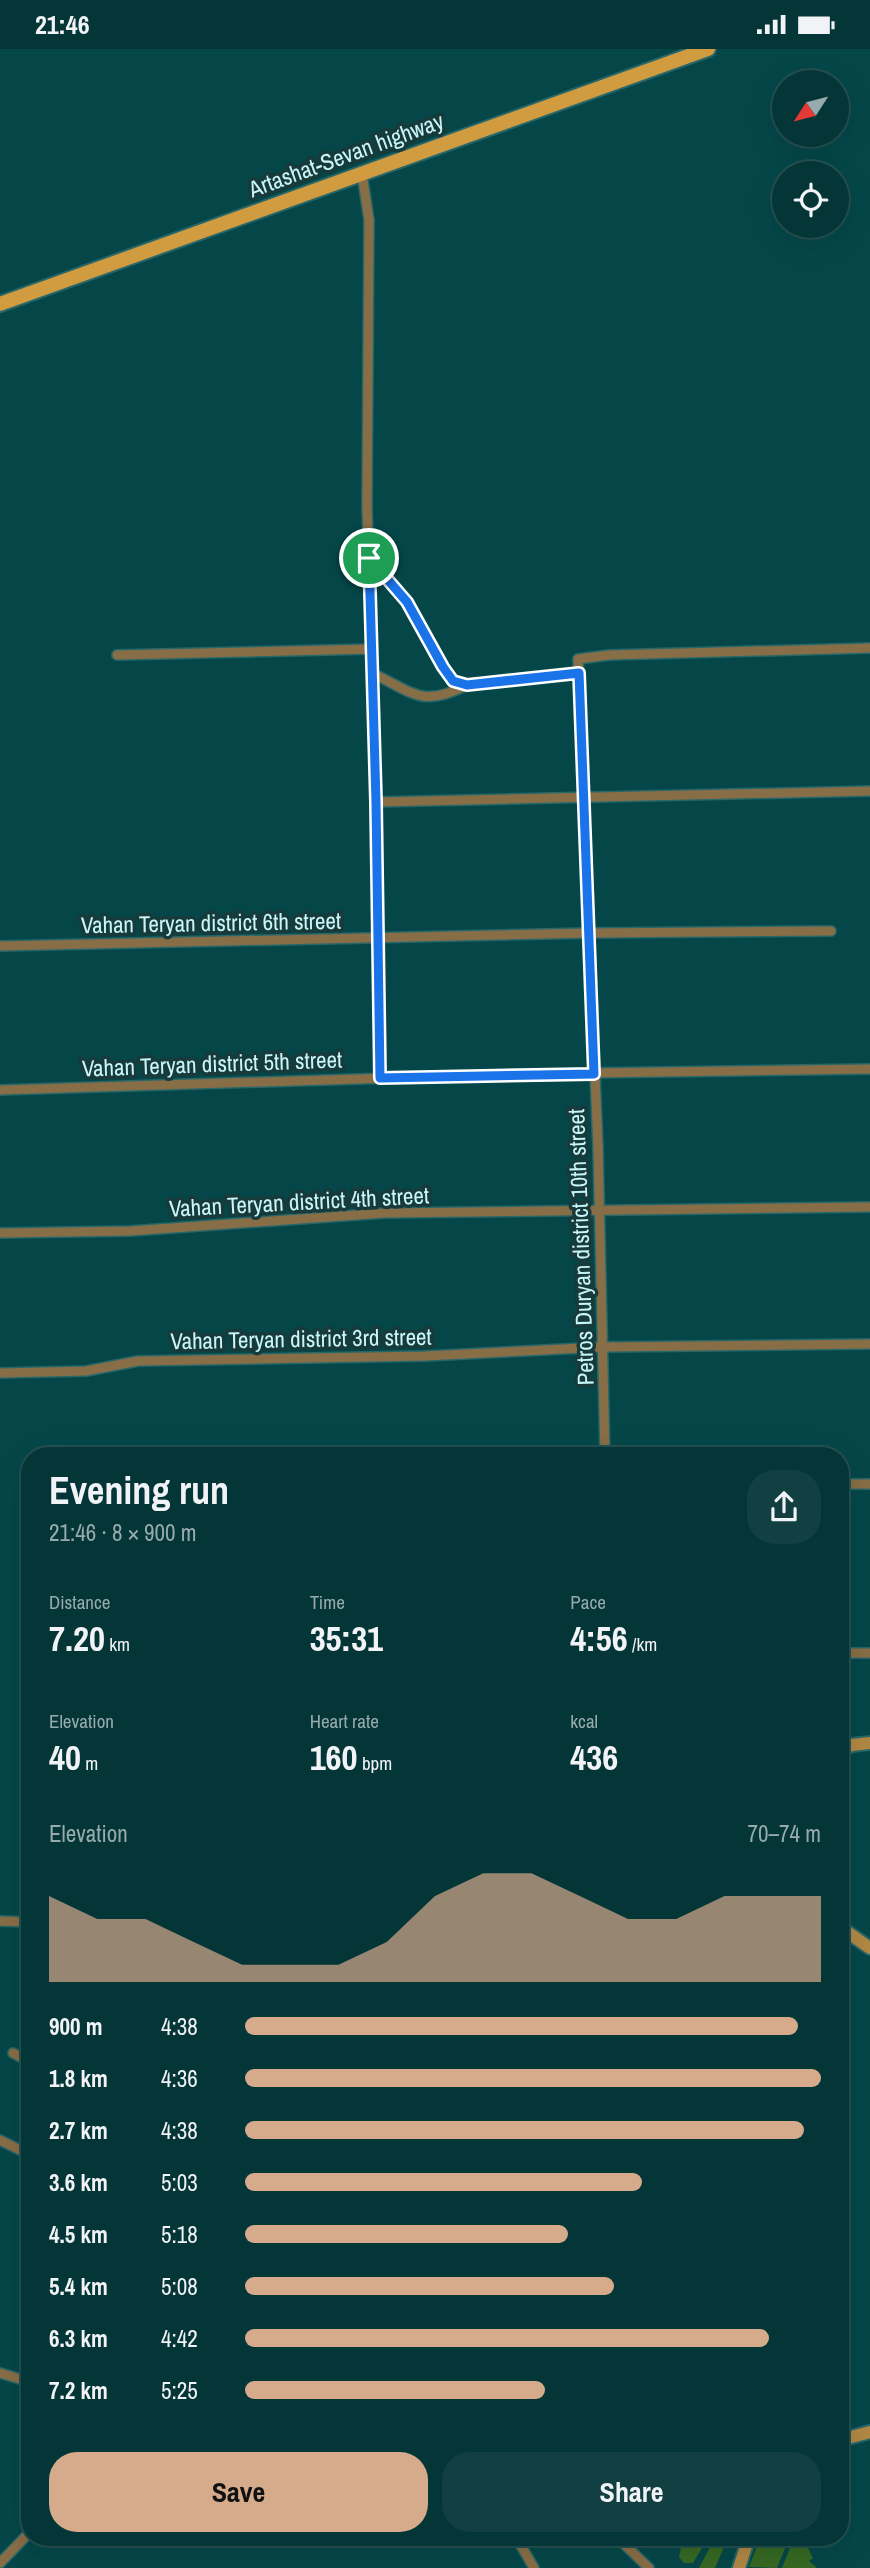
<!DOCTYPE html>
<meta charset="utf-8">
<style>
:root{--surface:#043537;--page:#124042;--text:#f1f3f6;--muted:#97abad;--line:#255052;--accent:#d6ab8b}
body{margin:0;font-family:"Archivo Narrow",sans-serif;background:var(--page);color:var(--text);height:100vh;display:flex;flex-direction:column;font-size:26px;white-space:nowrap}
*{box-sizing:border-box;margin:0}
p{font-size:23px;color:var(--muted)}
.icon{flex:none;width:38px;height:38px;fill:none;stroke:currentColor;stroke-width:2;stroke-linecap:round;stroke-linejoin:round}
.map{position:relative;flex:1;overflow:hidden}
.details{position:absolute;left:21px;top:1398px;width:828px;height:1099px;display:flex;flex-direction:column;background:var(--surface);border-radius:28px;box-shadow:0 7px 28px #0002,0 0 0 2px var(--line)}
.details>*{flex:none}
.needle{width:46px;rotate:234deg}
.controls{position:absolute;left:772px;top:21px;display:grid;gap:14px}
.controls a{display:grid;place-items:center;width:77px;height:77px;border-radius:50%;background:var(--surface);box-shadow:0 7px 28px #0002,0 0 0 2px var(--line);font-size:35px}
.pin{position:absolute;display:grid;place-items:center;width:60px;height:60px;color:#fff;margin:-30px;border:4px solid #fff;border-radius:50%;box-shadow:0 2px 7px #0007}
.round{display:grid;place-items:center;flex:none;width:74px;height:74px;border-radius:28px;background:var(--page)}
.headline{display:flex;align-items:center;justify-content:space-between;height:119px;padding:0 28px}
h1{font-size:38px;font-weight:700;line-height:52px}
.figures{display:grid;grid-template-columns:repeat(3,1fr);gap:10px;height:119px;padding:7px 28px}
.figures div{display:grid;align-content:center}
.figures b{font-size:35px;font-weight:700}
.figures small{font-size:19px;font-weight:400}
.figures p{font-size:19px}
.chart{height:196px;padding:14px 28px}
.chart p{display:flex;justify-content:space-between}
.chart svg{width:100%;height:126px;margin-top:7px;fill:var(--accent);opacity:.7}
.action{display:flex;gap:14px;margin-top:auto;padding:14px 28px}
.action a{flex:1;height:80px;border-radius:28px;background:var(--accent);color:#111;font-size:28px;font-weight:700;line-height:80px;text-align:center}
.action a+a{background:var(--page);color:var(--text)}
ul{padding:0 28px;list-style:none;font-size:23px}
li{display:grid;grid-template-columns:112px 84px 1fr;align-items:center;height:52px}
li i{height:18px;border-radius:9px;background:var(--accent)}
.status{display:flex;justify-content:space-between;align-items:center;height:49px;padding:0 35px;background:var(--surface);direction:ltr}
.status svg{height:19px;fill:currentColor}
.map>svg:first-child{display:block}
.green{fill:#366922}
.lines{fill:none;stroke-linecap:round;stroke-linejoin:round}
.street-casing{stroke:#286769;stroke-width:12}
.secondary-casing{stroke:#286769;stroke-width:16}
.primary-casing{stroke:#286769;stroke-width:18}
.street{stroke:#886e46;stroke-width:9}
.secondary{stroke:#b18844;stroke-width:12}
.primary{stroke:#d19b40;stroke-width:14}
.route-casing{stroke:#fff;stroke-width:14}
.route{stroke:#1a73e8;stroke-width:9}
.labels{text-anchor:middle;stroke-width:7;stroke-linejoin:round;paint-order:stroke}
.street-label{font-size:23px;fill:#c7f7f9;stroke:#183a3b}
</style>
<div class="status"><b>21:46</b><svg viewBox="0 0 49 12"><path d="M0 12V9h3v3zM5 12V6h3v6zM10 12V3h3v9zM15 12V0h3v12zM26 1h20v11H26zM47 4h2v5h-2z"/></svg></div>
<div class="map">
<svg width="870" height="2519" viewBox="0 0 870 2519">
<rect width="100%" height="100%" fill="#054749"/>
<g class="green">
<path d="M 681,2489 L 708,2489 L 693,2514 L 684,2514 L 679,2508 L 682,2494 Z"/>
<path d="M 715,2489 L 728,2489 L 715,2519 L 699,2519 Z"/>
<path d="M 760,2489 L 789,2489 L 777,2519 L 749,2518 Z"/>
<path d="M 794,2489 L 803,2489 L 813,2509 L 809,2512 L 817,2519 L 782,2519 Z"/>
</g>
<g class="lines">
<defs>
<g id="street">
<path d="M 362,125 L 369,171 L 367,457 L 376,753 L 380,1029"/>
<path d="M 369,509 L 407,553 L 443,618 L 453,632 L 467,636 L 579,624"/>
<path d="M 117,606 L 372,600"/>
<path d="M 372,624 C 414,644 422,659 467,636"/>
<path d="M 376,753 L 870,742"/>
<path d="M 0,897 L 590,884 L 831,882"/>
<path d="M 0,1041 L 517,1025 L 870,1020"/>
<path d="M 0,1184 L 130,1182 L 385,1164 L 870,1158"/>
<path d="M 0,1324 L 86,1322 L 138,1312 L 425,1307 L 604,1298 L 870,1295"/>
<path d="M 605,1407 L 598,1099 L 578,610 L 609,606 L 870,599"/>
<path d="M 840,1435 L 870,1435"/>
<path d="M 840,1604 L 870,1604"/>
<path d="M 0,1872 L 30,1873"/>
<path d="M 13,2004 L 30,2013"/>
<path d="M 0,2091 L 30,2106"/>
<path d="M 0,2324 L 30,2333"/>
<path d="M 516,2488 L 534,2519"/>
<path d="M 624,2495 L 649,2519"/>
<path d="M 0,2514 L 30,2483"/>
</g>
<g id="secondary">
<path d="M 840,1701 L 852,1696 L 870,1694"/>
<path d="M 840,1878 L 870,1899"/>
<path d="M 840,2391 L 870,2383"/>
<path d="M 739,2519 L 749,2488"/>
</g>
<path id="primary" d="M 0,255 L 708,0"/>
</defs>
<use href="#street" class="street-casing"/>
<use href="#secondary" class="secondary-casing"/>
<use href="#primary" class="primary-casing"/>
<use href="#street" class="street"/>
<use href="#secondary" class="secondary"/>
<use href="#primary" class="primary"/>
</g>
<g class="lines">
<defs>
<path id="route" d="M 369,509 L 407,553 L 443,618 L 453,632 L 467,636 L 579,624 L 594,1025 L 380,1029 L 376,753 Z"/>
</defs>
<use href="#route" class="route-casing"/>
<use href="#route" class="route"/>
</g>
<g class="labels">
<g class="street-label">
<text transform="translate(346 106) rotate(-20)" y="8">Artashat-Sevan highway</text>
<text transform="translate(211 874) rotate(-1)" y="8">Vahan Teryan district 6th street</text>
<text transform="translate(212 1015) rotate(-2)" y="8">Vahan Teryan district 5th street</text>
<text transform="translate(299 1153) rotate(-3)" y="8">Vahan Teryan district 4th street</text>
<text transform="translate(581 1198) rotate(-92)" y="8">Petros Duryan district 10th street</text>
<text transform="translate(301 1290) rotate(-1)" y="8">Vahan Teryan district 3rd street</text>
</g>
</g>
</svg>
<div class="controls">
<a><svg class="needle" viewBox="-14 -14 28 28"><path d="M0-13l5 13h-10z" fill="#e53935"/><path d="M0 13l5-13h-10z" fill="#97abad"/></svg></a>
<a><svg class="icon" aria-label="locate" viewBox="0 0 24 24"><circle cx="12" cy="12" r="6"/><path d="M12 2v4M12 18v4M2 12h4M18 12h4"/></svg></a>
</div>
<div class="pin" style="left:369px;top:509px;background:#1e9e55"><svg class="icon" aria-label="arrive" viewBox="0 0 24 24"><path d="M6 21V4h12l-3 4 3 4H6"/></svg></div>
<section class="details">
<div class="headline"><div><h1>Evening run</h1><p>21:46 · 8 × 900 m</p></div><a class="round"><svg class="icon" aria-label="share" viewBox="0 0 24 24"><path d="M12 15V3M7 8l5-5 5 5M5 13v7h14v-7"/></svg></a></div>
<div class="figures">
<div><p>Distance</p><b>7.20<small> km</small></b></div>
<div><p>Time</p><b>35:31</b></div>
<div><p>Pace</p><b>4:56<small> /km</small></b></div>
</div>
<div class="figures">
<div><p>Elevation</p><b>40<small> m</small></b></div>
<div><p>Heart rate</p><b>160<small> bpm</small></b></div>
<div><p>kcal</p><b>436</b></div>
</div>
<div class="chart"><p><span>Elevation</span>70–74 m</p>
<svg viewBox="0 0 160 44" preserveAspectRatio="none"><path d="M0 44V14L10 22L20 22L30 30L40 38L50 38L60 38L70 30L80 14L90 6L100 6L110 14L120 22L130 22L140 14L150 14L160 14V44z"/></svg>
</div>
<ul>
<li><b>900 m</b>4:38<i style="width:96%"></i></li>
<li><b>1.8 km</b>4:36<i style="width:100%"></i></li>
<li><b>2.7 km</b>4:38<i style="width:97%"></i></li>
<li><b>3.6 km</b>5:03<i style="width:69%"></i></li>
<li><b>4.5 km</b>5:18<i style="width:56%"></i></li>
<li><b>5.4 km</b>5:08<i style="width:64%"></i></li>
<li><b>6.3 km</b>4:42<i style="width:91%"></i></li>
<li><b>7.2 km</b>5:25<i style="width:52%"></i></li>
</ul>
<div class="action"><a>Save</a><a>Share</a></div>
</section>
</div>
